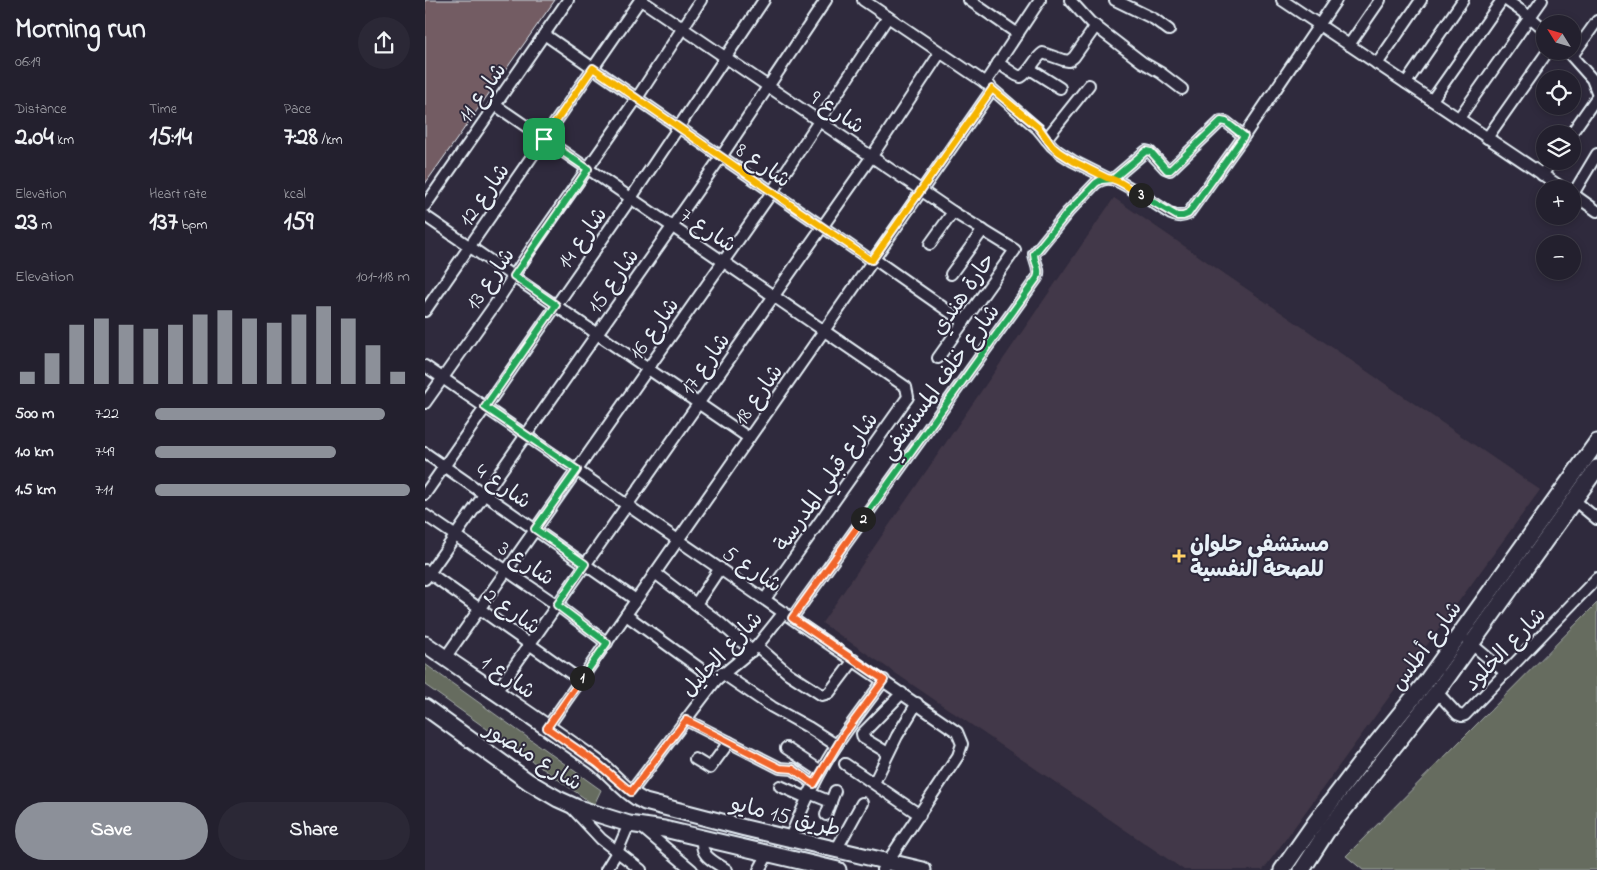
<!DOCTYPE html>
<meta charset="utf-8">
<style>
:root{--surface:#23202e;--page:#2b2836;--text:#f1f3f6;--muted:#a3a3aa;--line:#403e4a;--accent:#8c9099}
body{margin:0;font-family:"Indie Flower","Playpen Sans Arabic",sans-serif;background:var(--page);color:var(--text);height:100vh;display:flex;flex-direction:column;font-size:19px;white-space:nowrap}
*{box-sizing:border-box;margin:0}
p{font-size:16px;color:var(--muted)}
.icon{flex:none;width:28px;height:28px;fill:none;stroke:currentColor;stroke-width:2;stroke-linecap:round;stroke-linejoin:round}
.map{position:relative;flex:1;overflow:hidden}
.drawer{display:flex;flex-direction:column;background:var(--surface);width:425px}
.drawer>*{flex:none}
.needle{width:32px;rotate:307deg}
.fabs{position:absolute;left:1111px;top:15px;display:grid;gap:10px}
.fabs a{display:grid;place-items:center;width:45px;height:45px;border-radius:50%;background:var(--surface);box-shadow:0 2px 8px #0003,0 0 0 1px var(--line);font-size:25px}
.pin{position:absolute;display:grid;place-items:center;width:42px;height:42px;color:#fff;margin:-21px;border-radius:10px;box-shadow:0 2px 8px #0006}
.km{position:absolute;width:25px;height:25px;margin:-12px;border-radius:50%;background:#222;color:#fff;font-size:14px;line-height:25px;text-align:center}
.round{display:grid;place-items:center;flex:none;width:52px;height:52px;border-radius:26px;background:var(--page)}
.head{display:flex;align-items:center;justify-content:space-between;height:85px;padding:0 15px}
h1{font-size:28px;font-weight:800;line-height:38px}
.stats{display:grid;grid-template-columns:repeat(3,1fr);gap:8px;height:85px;padding:5px 15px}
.stats div{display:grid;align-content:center}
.stats b{font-size:25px;font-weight:800}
.stats small{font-size:14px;font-weight:400}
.stats p{font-size:14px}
.chart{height:140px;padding:10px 15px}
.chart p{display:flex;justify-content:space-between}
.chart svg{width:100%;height:90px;margin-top:5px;stroke:var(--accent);stroke-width:6}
.cta{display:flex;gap:10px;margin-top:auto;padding:10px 15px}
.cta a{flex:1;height:58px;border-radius:30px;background:var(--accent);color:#fff;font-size:20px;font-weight:800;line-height:58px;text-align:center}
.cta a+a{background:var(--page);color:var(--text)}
ul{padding:0 15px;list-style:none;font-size:16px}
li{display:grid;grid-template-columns:80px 60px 1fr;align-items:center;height:38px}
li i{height:12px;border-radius:6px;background:var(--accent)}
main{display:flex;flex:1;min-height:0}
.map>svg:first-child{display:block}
.built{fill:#433948}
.green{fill:#666c5e;stroke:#a7aeab}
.building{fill:#735c63;stroke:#e8f1f8}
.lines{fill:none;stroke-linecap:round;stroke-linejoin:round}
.street-casing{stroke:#e8f1f8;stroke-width:14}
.secondary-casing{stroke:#e8f1f8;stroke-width:19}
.street{stroke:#2f2a3d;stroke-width:10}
.secondary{stroke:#2f2a3d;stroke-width:15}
.split-1-casing{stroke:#fff;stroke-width:10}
.split-2-casing{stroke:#fff;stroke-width:10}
.split-3-casing{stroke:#fff;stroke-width:10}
.split-4-casing{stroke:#fff;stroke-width:10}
.split-1{stroke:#22a559;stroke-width:6}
.split-2{stroke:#f0652b;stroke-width:6}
.split-3{stroke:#22a559;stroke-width:6}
.split-4{stroke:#f5b400;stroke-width:6}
.poi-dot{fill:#ffd166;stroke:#2f2a3d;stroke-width:2}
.labels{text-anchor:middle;stroke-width:4;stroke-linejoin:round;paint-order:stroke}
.street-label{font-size:22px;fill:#e8f1f8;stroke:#2f2a3d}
.poi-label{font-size:22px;font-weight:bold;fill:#e8f1f8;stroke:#2f2a3d;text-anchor:start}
</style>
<main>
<section class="drawer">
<div class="head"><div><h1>Morning run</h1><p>06:19</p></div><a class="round"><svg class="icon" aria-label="share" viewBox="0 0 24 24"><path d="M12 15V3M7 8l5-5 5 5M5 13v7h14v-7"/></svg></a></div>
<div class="stats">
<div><p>Distance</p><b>2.04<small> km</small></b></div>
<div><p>Time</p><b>15:14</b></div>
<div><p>Pace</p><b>7:28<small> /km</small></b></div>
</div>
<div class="stats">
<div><p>Elevation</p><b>23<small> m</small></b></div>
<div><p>Heart rate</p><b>137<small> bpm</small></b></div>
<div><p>kcal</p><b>159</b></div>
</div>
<div class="chart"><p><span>Elevation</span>101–118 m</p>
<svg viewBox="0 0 160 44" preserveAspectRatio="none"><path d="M5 44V38M15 44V29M25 44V15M35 44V12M45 44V15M55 44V17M65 44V15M75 44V10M85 44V8M95 44V12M105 44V14M115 44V10M125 44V6M135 44V12M145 44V25M155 44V38"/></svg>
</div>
<ul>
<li><b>500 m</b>7:22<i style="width:90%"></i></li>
<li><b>1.0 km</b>7:49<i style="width:71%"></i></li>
<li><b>1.5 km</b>7:11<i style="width:100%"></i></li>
</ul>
<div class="cta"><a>Save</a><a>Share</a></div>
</section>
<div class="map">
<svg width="1172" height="870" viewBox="0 0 1172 870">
<rect width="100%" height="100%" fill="#2f2a3d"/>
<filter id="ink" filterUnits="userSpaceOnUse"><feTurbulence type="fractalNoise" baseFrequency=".02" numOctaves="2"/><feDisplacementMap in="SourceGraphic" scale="10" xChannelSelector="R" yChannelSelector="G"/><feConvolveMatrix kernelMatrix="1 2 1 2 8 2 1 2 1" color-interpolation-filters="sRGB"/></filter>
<g filter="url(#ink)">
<path class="built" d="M 689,198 L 1115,490 L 838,870 L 759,870 L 397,623 Z"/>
<g class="green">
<path d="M 1172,603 L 1172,870 L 938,870 L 921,856 Z"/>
<path d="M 0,664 L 176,790 L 169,805 L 0,685 Z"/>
</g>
<path class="building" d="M 0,0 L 130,0 L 0,184 Z"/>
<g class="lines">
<defs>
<g id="street">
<path d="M 216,0 L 528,212 L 590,250 L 513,358"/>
<path d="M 544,0 L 593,34"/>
<path d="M 645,0 L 665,22 L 717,62 L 736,73 L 757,89"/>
<path d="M 690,0 L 729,19 L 744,30"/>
<path d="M 857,0 L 1139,189"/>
<path d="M 1081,0 L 1105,17 L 1120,30"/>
<path d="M 119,34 L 444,259 L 452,261 L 539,322"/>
<path d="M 924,45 L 955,0"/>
<path d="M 1142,51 L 1167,79 L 1172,92"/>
<path d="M 1147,56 L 1172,21"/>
<path d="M 573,63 L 591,75 L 596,77 C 606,71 609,59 618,53 L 638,60 L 644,61 L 649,57 L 671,26"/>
<path d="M 952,64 L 996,0"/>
<path d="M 605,69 L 635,88"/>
<path d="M 560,83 L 615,0"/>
<path d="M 981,83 L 1038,0"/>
<path d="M 567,89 L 613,129 L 627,146 L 634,152 L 648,161 L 682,178"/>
<path d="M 1007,100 L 1077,0"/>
<path d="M 70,105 L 481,387 L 483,397 L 480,401 L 340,599"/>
<path d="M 1034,118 L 1117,0"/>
<path d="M 1146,134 L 1172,97"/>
<path d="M 1062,138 L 1123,51"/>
<path d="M 621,139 L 664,85"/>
<path d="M 1117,175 L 1127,161"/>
<path d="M 688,179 L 721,151 L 725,152 L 740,168 L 745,170 L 796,121 L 801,122 L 819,136"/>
<path d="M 1148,194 L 1172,154"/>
<path d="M 1148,194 L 1172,211"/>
<path d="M 0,206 L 143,0"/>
<path d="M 0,216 L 324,438"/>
<path d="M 505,244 L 528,212"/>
<path d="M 526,274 L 558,230"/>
<path d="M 0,311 L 215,0"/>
<path d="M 0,366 L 532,732 L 537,744 L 533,756 L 457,870"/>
<path d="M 0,403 L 71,303 L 107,248 L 212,98 L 276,0"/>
<path d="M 0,453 L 211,600"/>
<path d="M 0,494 L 206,198 L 339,0"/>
<path d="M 1149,500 L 1172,519"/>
<path d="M 0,515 L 132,605 L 182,643"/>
<path d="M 0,570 L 155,680"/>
<path d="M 230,573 L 294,622 L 327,651"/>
<path d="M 0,579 L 296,157 L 401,0"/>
<path d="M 271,604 L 295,568"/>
<path d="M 201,615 L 291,680"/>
<path d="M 367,618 L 612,278 C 616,268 609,263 609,254 L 643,212 L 671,183 C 676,180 680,178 686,179 C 698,181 733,206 746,214 C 752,217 757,217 763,214 L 819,136 L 911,0"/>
<path d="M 1043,641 L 1081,673"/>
<path d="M 332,646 L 363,673 L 397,695 L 404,693 L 429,660"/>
<path d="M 20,658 L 347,192 L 463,17"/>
<path d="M 297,673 L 347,707 L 383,727 L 411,745"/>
<path d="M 71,692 L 447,156 L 515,53"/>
<path d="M 1012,692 L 1032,714 L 1037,716 L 1040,715 L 1172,578"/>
<path d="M 261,720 L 355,768 L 368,769 L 389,784"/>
<path d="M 122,728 L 566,91 L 565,86 L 438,0"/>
<path d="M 361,748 L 396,771"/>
<path d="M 463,753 L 438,738 L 437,734 L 477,693"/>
<path d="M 270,759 L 285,768 L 304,742"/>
<path d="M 420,764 L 495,815"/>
<path d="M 449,783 L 472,736 L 492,703"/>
<path d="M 355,786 L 382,798"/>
<path d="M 206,792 L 291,680 L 332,646 L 359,612"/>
<path d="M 384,793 L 406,802"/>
<path d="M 148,809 L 176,839 L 216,870"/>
<path d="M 401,815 L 410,791"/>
<path d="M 215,826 L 267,870"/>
<path d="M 278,838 C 273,856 290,862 302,870"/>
<path d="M 365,838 C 376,811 388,784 403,759 C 420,731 440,706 459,680"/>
<path d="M 411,850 L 437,803"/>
<path d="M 181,870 L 192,852 L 204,824"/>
<path d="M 334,870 L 343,854"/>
</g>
<g id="secondary">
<path d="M 0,644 C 57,683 114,721 170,761 C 187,773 200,793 220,802 L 320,828 L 498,870"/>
<path d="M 0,707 L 104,782 L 133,799 L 153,808 L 204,824 L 239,829 L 413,870"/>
<path d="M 857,870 L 890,823 L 937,761 L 1000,683 L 1172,442"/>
<path d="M 877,870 L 902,831 L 1012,692 L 1172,468"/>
</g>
</defs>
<use href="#street" class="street-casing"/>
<use href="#secondary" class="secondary-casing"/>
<use href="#street" class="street"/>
<use href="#secondary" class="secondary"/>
</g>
</g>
<g class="lines" filter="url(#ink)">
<defs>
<path id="split-1" d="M 119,139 L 163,169 L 89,276 L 131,305 L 60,407 L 152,470 L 110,529 L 160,564 L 132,605 L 182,643 L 157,678"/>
<path id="split-2" d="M 157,678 L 122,728 L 172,763 L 206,792 L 261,720 L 355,768 L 368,769 L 389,784 L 419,734 L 459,680 L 367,618 L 438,519"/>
<path id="split-3" d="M 438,519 L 612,278 C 616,268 609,263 609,254 L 643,212 L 671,183 L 676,180 L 688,179 L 721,151 L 726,152 L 742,170 L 745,170 L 796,121 L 801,122 L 819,136 L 763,214 L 758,216 L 752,216 L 716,195"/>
<path id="split-4" d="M 119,139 L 168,68 L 444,259 L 447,260 L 567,89 L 614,128 L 627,146 L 634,152 L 648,161 L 682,178 C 694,179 705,189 716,195"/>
</defs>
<use href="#split-1" class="split-1-casing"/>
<use href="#split-2" class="split-2-casing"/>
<use href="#split-3" class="split-3-casing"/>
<use href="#split-4" class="split-4-casing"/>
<use href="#split-1" class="split-1"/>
<use href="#split-2" class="split-2"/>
<use href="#split-3" class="split-3"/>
<use href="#split-4" class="split-4"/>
</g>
<path class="poi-dot" d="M751.5 548.5h5v5h5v5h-5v5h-5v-5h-5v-5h5z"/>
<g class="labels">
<g class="street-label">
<text transform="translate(56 92) rotate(-55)" y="8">شارع 11</text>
<text transform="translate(413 111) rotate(34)" y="8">شارع 9</text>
<text transform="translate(339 164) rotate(35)" y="8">شارع 8</text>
<text transform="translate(58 194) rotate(-55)" y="8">شارع 12</text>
<text transform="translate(284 229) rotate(34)" y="8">شارع 7</text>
<text transform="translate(156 237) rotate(-55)" y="8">شارع 14</text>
<text transform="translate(64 278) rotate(-56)" y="8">شارع 13</text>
<text transform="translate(187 280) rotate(-55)" y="8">شارع 15</text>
<text transform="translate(537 293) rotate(-55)" y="8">حارة هندي</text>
<text transform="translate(228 328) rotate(-55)" y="8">شارع 16</text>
<text transform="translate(279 363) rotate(-55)" y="8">شارع 17</text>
<text transform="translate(514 381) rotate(-54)" y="8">شارع خلف المستشفي</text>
<text transform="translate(332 394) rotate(-55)" y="8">شارع 18</text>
<text transform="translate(400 481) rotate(-55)" y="8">شارع قبلي المدرسة</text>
<text transform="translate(79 485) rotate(35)" y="8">شارع 4</text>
<text transform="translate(102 562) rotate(34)" y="8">شارع 3</text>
<text transform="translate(328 568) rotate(34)" y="8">شارع 5</text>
<text transform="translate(88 610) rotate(36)" y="8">شارع 2</text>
<text transform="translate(1000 645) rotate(-54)" y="8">شارع أطلس</text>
<text transform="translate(1079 648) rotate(-46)" y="8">شارع الخلود</text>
<text transform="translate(296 653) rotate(-47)" y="8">شارع الجليل</text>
<text transform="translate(84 676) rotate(34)" y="8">شارع 1</text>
<text transform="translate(109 755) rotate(32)" y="8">شارع منصور</text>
<text transform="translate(361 815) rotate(14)" y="8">طريق 15 مايو</text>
</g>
<g class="poi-label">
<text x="765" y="551">مستشفي حلوان<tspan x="765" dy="25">للصحة النفسية</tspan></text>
</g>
</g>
</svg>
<div class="fabs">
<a><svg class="needle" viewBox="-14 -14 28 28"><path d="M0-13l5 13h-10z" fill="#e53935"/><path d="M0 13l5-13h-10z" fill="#a3a3aa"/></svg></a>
<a><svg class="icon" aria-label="locate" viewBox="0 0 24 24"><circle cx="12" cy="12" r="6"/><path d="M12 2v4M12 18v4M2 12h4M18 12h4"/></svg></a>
<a><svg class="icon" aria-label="layers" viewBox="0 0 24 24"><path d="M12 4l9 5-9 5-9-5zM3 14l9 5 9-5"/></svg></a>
<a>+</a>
<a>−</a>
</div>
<div class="pin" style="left:119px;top:139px;background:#1e9e55"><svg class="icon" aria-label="arrive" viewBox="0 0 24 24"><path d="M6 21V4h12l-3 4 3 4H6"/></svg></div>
<b class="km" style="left:157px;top:678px">1</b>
<b class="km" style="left:438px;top:519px">2</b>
<b class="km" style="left:716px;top:195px">3</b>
</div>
</main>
